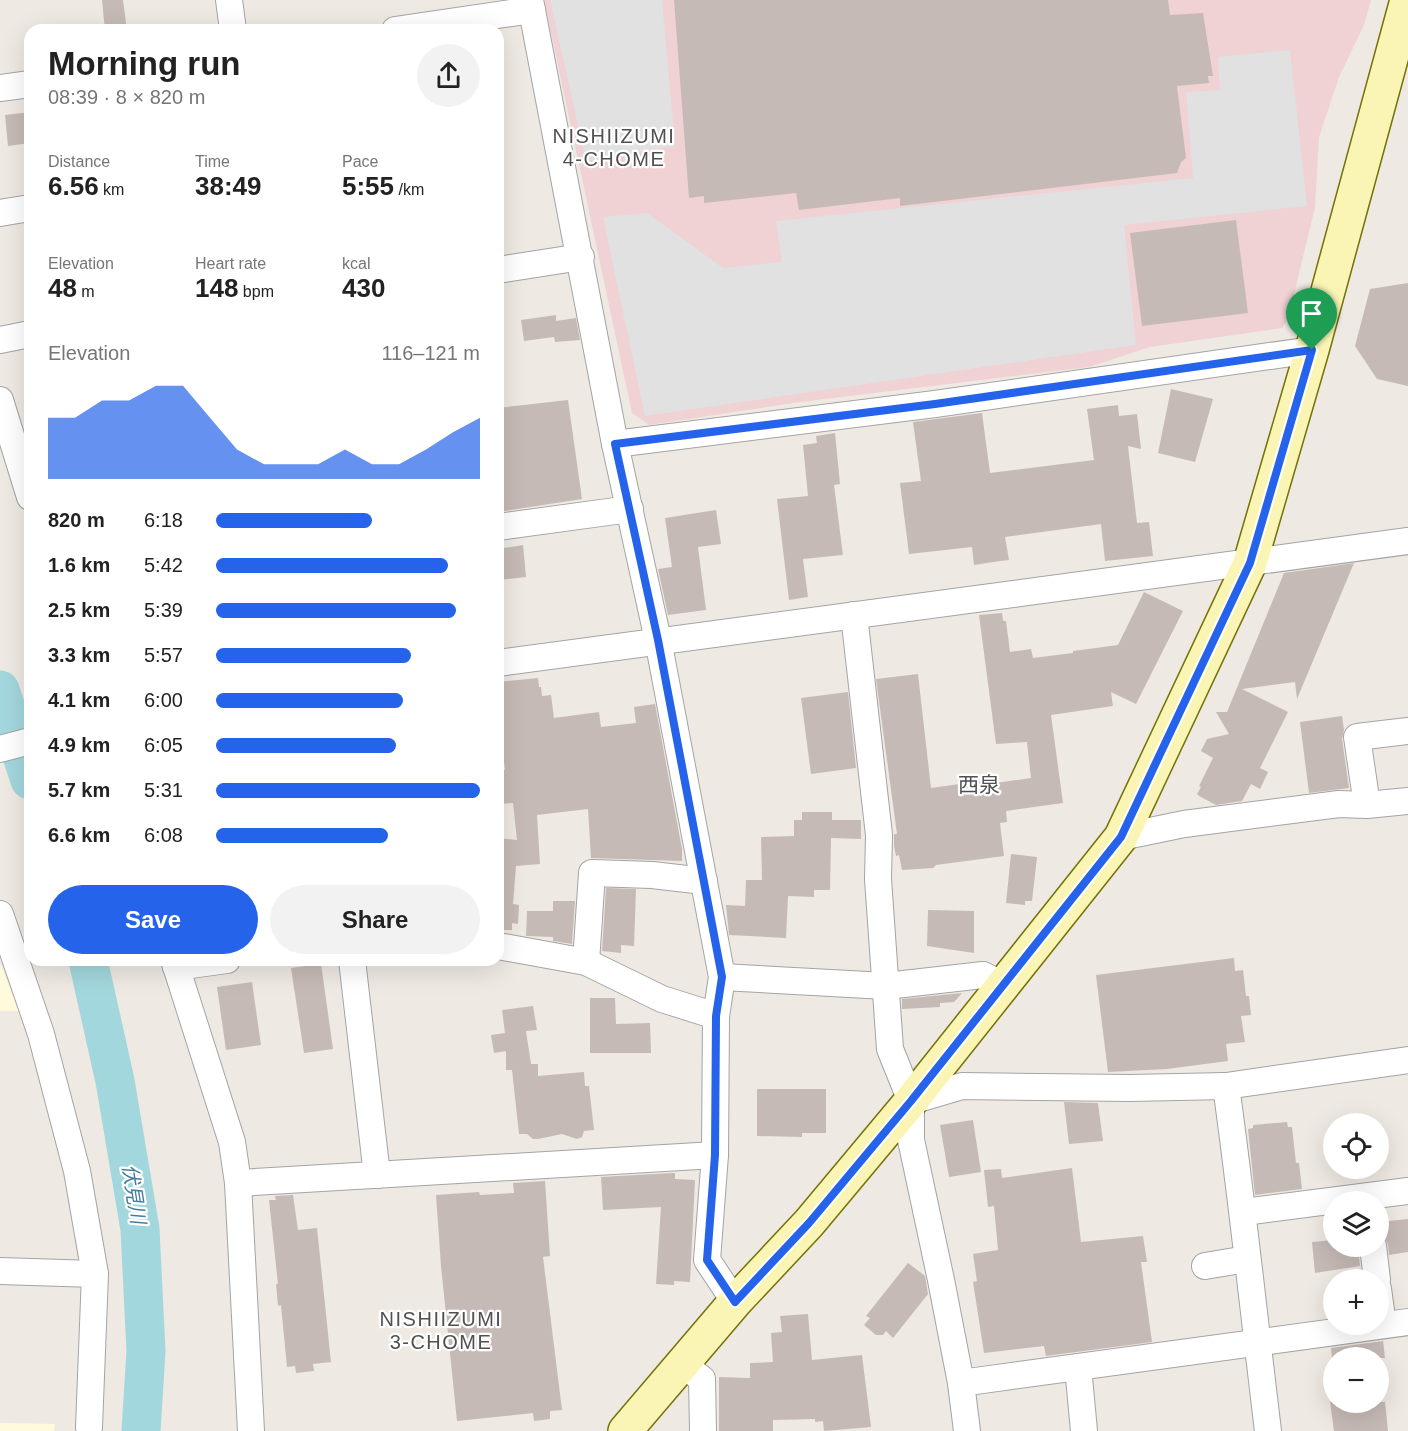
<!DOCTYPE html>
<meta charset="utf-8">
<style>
:root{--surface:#fff;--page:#f2f2f2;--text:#222;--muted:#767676;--accent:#2563eb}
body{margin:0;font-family:Arial,"Noto Sans JP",sans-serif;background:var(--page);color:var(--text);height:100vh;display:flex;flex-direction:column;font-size:22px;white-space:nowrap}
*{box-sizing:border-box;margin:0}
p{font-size:20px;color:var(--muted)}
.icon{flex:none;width:33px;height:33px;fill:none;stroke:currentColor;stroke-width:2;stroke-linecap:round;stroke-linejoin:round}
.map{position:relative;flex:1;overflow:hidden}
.details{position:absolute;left:24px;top:24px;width:480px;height:942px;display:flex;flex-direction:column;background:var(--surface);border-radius:18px;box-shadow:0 6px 24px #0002}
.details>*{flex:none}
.fabs{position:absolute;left:1323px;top:1113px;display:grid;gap:12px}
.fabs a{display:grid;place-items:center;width:66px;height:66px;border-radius:50%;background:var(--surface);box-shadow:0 6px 24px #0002;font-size:30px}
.pin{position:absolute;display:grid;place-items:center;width:51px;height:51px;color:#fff;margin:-62px -26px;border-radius:50% 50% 50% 0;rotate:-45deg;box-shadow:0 0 6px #0007}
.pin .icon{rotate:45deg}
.round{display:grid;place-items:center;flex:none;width:63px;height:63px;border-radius:32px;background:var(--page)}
.summary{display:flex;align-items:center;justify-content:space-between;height:102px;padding:0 24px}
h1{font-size:33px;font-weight:700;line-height:45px}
.stats{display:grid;grid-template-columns:repeat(3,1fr);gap:9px;height:102px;padding:6px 24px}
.stats div{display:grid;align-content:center}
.stats b{font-size:26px;font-weight:700}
.stats small{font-size:16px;font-weight:400}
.stats p{font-size:16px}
.chart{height:168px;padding:12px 24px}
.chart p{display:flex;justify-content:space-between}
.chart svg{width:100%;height:108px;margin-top:6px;fill:var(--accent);opacity:.7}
.primary-button{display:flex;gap:12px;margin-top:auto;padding:12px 24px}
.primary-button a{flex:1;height:69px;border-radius:36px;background:var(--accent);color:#fff;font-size:24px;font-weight:700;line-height:69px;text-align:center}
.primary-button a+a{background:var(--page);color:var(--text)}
ul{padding:0 24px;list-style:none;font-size:20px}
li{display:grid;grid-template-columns:96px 72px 1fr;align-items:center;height:45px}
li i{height:15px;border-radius:8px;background:var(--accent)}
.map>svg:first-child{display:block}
.commercial{fill:#f0d1d4}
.education{fill:#fffadb}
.parking{fill:#e1e1e1}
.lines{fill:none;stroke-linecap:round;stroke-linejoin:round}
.river{stroke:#a2d7dd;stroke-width:39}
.building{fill:#c6bab6}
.street-casing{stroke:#a4a4a4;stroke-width:28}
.secondary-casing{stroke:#747204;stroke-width:36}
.street{stroke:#fff;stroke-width:26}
.secondary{stroke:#faf5b5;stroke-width:33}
.route-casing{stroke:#fff;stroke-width:12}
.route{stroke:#2563eb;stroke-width:8}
.labels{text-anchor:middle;stroke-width:4.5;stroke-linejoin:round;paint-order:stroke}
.neighbourhood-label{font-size:20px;letter-spacing:1.5px;fill:#505050;stroke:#fff}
.water-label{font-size:20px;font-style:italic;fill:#437c9d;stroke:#fff}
.quarter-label{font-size:21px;fill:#505050;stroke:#fff}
</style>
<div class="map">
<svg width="1408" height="1431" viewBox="0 0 1408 1431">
<rect width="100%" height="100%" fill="#eee9e2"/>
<path class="commercial" d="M 544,0 L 1371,0 L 1364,25 L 1339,77 L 1319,137 L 1315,207 L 1288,319 L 1282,328 L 1150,347 L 1089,367 L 800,402 L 649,425 L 632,413 Z"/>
<g class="education">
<path d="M 0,963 L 19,1011 L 0,1011 Z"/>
<path d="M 0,1423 L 55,1424 L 54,1431 L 0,1431 Z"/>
</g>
<g class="parking">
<path d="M 550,0 L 662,0 L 675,146 L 586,161 Z"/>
<path d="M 1290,50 L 1307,206 L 1124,225 L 1136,345 L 645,416 L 603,217 L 647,213 L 723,268 L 782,262 L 776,221 L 1193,178 L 1186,92 L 1220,90 L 1218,57 Z"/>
</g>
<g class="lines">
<g class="river">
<path d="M 0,690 L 30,780"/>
<path d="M 88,960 L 115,1081 L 140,1229 L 146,1351 L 141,1431"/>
</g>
</g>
<g class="building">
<path d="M 102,0 L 123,0 L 127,30 L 105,30 Z"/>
<path d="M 674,0 L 1168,0 L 1170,15 L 1203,13 L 1213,76 L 1208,76 L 1209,83 L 1177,86 L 1186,158 L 1181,162 L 1177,173 L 900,206 L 900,198 L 799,210 L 796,193 L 704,203 L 704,196 L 689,198 Z"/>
<path d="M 30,112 L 30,143 L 8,146 L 5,115 Z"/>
<path d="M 1236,220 L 1248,313 L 1142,326 L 1130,233 Z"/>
<path d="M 1408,283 L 1408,386 L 1377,379 L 1355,346 L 1370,289 Z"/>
<path d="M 556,315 L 556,321 L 576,318 L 580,340 L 555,342 L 554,337 L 524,341 L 521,320 Z"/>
<path d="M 1171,389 L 1213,399 L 1195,462 L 1158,453 Z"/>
<path d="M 568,400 L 582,499 L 498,512 L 498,408 Z"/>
<path d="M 1118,405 L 1119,416 L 1137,414 L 1141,449 L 1128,446 L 1137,523 L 1149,522 L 1153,556 L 1105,561 L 1101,524 L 1005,537 L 1009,560 L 1000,561 L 974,565 L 972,547 L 909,554 L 900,483 L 921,481 L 913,422 L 982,413 L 990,473 L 1094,460 L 1087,409 Z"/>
<path d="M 835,433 L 840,484 L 834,485 L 843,555 L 803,559 L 808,597 L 789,600 L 777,499 L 808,496 L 803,445 L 817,443 L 816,436 Z"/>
<path d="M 716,510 L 721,544 L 698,547 L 706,610 L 668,615 L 658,569 L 672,567 L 665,518 Z"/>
<path d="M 523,545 L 526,577 L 498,580 L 498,549 Z"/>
<path d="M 1354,563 L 1297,699 L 1295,682 L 1242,689 L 1288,712 L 1260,768 L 1268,772 L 1260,789 L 1251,784 L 1242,801 L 1216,805 L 1199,796 L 1197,794 L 1201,787 L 1199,786 L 1213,758 L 1201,751 L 1207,739 L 1229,734 L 1216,712 L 1227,712 L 1284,573 Z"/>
<path d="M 1144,592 L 1183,611 L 1136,704 L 1111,692 L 1113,706 L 1051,715 L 1063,803 L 1006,811 L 1007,822 L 1000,823 L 1004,856 L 936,865 L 933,868 L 902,870 L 899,855 L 896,856 L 894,846 L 894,834 L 897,834 L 876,679 L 918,674 L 931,788 L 989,780 L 989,784 L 1031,778 L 1027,742 L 996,744 L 979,615 L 1002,613 L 1003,621 L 1006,621 L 1010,652 L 1031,649 L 1033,658 L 1073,653 L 1073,651 L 1118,645 Z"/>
<path d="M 538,678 L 539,687 L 541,687 L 542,696 L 551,695 L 554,718 L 599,712 L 601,727 L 636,723 L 634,707 L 655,704 L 682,849 L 682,861 L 591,858 L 588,809 L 537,815 L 540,864 L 516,866 L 513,904 L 519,905 L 518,924 L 512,923 L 512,930 L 498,930 L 498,838 L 517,840 L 513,803 L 498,804 L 498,771 L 505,770 L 501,736 L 498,737 L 498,682 Z"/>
<path d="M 848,692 L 856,768 L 811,774 L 801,698 Z"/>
<path d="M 1342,716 L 1344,730 L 1342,739 L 1349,788 L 1309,793 L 1300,722 Z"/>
<path d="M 802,812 L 832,812 L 832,820 L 861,820 L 861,839 L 831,838 L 830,890 L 814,890 L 814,897 L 788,896 L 786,938 L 729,935 L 726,905 L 745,906 L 746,880 L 762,880 L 761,837 L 794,836 L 794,820 L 802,820 Z"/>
<path d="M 1011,854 L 1037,857 L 1032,901 L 1025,901 L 1025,905 L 1006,903 Z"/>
<path d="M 606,888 L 636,889 L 634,946 L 621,945 L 621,953 L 602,951 Z"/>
<path d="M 553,901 L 575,901 L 572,944 L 553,941 L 553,937 L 526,936 L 527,911 L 553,911 Z"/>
<path d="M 928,910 L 974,911 L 974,953 L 927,946 Z"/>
<path d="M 1234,958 L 1235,971 L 1243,970 L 1246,996 L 1249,996 L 1251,1015 L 1241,1016 L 1245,1042 L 1226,1044 L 1228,1061 L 1167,1069 L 1108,1072 L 1096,975 Z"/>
<path d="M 321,964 L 333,1049 L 304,1053 L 291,968 Z"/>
<path d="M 252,982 L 261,1045 L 226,1050 L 217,987 Z"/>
<path d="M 962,993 L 954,1002 L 940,1003 L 940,1007 L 902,1009 L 902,999 Z"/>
<path d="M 590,998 L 615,998 L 616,1024 L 650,1023 L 651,1053 L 590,1053 Z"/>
<path d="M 533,1006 L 537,1030 L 526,1031 L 531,1064 L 538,1064 L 538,1076 L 584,1072 L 585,1086 L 589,1086 L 594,1130 L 584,1131 L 582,1137 L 577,1139 L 562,1134 L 538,1139 L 533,1139 L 527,1134 L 519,1134 L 512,1070 L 506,1070 L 506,1051 L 494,1053 L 491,1035 L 505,1033 L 502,1010 Z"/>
<path d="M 757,1089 L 826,1089 L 826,1133 L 802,1133 L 802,1137 L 757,1136 Z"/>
<path d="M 1064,1102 L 1098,1103 L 1103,1141 L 1069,1144 Z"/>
<path d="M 973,1120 L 981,1172 L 949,1177 L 940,1125 Z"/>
<path d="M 1287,1122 L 1288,1127 L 1292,1127 L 1296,1163 L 1299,1163 L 1302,1189 L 1255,1195 L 1248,1129 L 1253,1128 L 1253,1125 Z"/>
<path d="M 1072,1168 L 1081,1242 L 1143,1236 L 1147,1262 L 1141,1262 L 1152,1342 L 1046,1356 L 1044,1346 L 984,1353 L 973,1282 L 977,1281 L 973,1254 L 998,1250 L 994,1206 L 988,1207 L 984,1170 L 1001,1169 L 1002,1178 Z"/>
<path d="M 672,1173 L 675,1173 L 675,1179 L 695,1180 L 690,1282 L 674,1281 L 674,1285 L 656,1284 L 661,1207 L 603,1210 L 601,1177 Z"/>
<path d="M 545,1181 L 550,1256 L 543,1257 L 562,1410 L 550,1411 L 550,1419 L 534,1421 L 533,1413 L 457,1421 L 441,1266 L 436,1195 L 479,1192 L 480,1195 L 514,1193 L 513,1183 Z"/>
<path d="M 293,1195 L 298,1230 L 317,1228 L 331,1362 L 313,1364 L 314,1371 L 296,1373 L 295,1366 L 287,1367 L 281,1305 L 278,1306 L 276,1284 L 278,1284 L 269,1200 L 276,1200 L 275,1196 Z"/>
<path d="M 1408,1219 L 1408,1252 L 1389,1255 L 1388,1244 L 1385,1238 L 1380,1233 L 1379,1222 Z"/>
<path d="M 1334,1240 L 1334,1246 L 1358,1246 L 1360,1266 L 1315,1273 L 1312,1242 Z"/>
<path d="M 908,1263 L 925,1276 L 928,1294 L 893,1338 L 886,1331 L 883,1335 L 876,1335 L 864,1325 L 870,1318 L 866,1316 Z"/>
<path d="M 808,1314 L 812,1360 L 862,1355 L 871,1427 L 824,1431 L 823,1421 L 815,1422 L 815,1419 L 773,1420 L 773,1431 L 719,1431 L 719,1377 L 750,1378 L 750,1363 L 773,1362 L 771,1333 L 782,1332 L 780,1316 Z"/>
<path d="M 1383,1341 L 1385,1358 L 1332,1358 L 1331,1348 Z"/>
<path d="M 1330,1402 L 1385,1402 L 1388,1431 L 1334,1431 Z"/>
</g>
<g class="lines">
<defs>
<g id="street">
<path d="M 229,0 L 233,30"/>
<path d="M 530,0 L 615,444 L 935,404 L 1312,350"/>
<path d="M 395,30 L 532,10"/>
<path d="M 0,88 L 30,84"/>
<path d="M 0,213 L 30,208"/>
<path d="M 498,270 L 581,257"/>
<path d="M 0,340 L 30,334"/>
<path d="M 0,400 L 30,497"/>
<path d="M 615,444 L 658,640 L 722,977 L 716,1016 L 715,1155 L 707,1260 L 735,1302"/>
<path d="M 498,527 L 630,509"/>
<path d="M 854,615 L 879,835 L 878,879 L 890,1049 L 911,1101 L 911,1140 L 941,1280 L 961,1383 L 967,1431"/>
<path d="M 498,663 L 1408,541"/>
<path d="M 0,749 L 30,741"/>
<path d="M 1367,805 L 1357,737 L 1408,731"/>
<path d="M 1121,837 L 1184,824 L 1339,804 L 1367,805 L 1408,801"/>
<path d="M 0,914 L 41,1034 L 77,1171 L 95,1274"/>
<path d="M 498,946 L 586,962 L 662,999 L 716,1016"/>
<path d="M 174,960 L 232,1142 L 238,1183 L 251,1431"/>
<path d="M 352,960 L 377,1175"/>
<path d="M 586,962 L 592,873 L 652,875 L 704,881"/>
<path d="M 176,967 L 227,960"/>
<path d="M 722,977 L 886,986 L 983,975 L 1003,985"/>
<path d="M 1226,1086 C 1242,1201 1254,1316 1268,1431"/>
<path d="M 911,1101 L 962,1086 L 1130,1088 L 1226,1086 L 1408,1060"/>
<path d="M 238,1183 L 715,1155"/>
<path d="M 1244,1212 L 1408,1191"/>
<path d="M 1373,1246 L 1377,1280"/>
<path d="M 1205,1266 L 1247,1259"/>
<path d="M 0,1271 L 95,1274 L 89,1427"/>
<path d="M 1378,1289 L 1383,1325"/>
<path d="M 682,1364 L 702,1379 L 703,1431"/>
<path d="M 1078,1367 L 1084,1431"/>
<path d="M 961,1383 L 1408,1322"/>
</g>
<path id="secondary" d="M 625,1431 L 735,1302 L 809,1223 L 911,1101 L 1121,837 L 1250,563 L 1312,350 L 1407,0"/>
</defs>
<use href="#street" class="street-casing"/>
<use href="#secondary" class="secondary-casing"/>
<use href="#street" class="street"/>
<use href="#secondary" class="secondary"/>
</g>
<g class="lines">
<defs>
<path id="route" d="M 1312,350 L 1250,563 L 1121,837 L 911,1101 L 809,1223 L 735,1302 L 707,1260 L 715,1155 L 716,1016 L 722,977 L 658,640 L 615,444 L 935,404 Z"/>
</defs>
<use href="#route" class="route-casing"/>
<use href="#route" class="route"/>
</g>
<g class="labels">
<g class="neighbourhood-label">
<text x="614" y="143">NISHIIZUMI<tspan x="614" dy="23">4-CHOME</tspan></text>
<text x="441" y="1326">NISHIIZUMI<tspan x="441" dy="23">3-CHOME</tspan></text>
</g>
<g class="water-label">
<text transform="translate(134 1194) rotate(81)" y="7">伏見川</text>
</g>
<g class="quarter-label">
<text x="979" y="792">西泉</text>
</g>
</g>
</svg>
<div class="fabs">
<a><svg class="icon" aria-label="locate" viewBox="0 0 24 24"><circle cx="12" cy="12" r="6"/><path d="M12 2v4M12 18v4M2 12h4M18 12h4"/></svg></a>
<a><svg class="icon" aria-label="layers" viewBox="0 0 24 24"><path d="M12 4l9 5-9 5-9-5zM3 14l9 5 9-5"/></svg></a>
<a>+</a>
<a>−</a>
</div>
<div class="pin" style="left:1312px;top:350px;background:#1e9e55"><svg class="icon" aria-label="arrive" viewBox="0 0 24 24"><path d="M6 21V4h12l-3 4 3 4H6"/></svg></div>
<section class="details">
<div class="summary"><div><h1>Morning run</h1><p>08:39 · 8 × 820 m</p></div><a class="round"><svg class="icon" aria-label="share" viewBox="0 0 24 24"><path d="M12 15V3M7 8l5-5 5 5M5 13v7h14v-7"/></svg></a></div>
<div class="stats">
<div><p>Distance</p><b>6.56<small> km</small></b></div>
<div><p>Time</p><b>38:49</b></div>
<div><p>Pace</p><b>5:55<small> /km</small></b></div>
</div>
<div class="stats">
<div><p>Elevation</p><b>48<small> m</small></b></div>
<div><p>Heart rate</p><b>148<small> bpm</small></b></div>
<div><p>kcal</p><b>430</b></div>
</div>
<div class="chart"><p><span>Elevation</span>116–121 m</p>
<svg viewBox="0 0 160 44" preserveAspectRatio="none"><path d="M0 44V19L10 19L20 12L30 12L40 6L50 6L60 19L70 32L80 38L90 38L100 38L110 32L120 38L130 38L140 32L150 25L160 19V44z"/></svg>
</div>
<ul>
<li><b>820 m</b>6:18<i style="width:59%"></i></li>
<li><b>1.6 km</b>5:42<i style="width:88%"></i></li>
<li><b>2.5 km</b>5:39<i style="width:91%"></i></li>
<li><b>3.3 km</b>5:57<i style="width:74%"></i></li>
<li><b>4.1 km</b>6:00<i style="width:71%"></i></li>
<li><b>4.9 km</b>6:05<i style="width:68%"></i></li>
<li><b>5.7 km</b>5:31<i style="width:100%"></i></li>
<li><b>6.6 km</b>6:08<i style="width:65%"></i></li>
</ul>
<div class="primary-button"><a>Save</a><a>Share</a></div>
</section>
</div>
